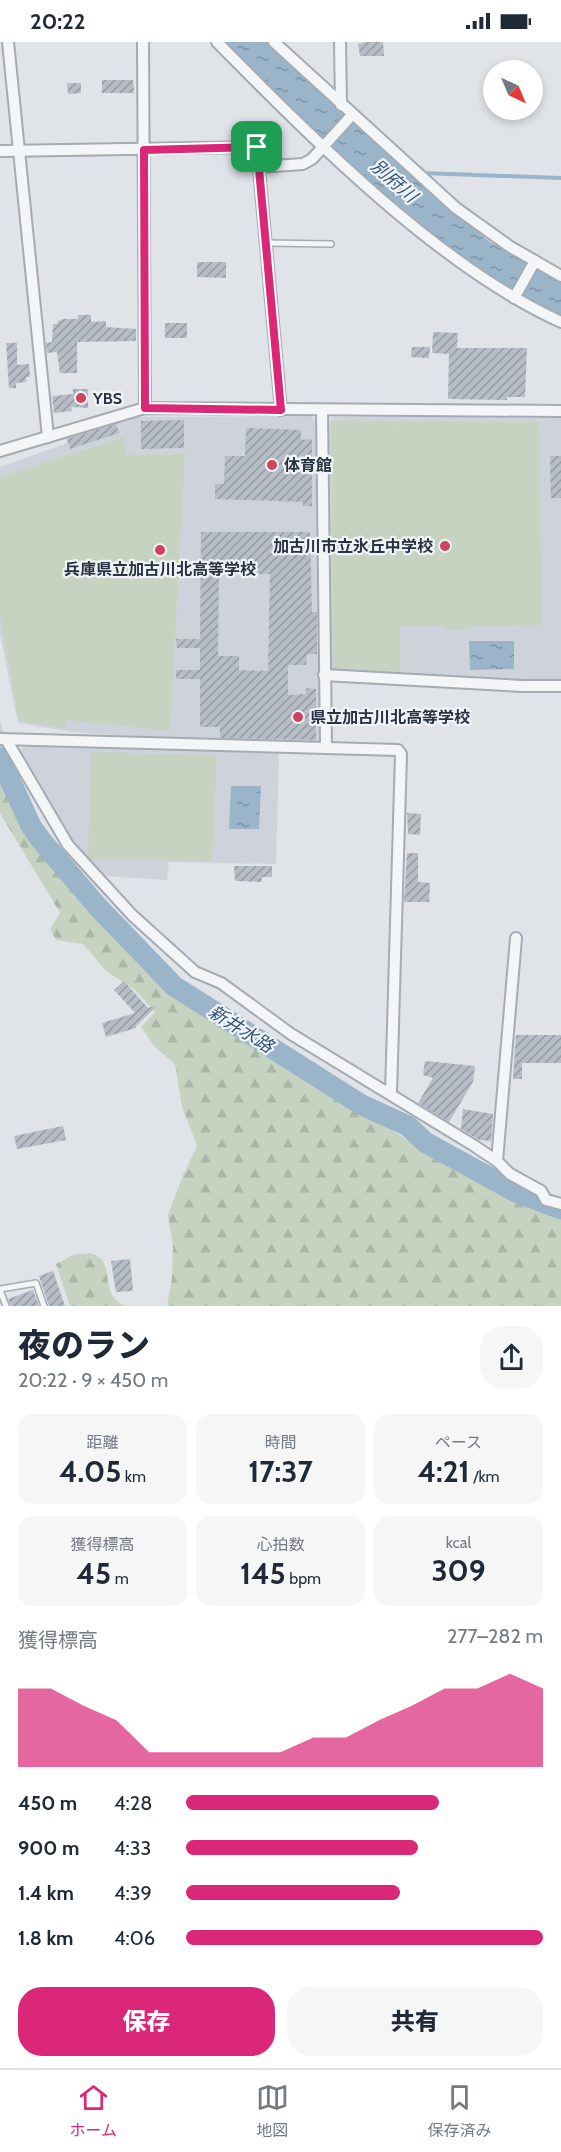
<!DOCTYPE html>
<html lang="ja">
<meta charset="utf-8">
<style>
:root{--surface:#fff;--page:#f6f6f7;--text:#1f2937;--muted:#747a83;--line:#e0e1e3;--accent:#db2777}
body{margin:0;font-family:Cabin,"Noto Sans JP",sans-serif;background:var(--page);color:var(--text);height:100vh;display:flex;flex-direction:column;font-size:22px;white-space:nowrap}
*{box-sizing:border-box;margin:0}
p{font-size:20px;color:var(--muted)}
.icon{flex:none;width:33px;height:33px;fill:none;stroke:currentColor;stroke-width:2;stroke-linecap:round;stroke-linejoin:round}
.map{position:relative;height:1264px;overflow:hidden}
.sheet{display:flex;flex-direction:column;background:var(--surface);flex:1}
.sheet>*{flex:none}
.needle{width:39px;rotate:136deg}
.fabs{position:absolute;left:483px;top:18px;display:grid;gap:12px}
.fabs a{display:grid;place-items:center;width:60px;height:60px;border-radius:50%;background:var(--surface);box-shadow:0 3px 9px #0003;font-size:30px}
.pin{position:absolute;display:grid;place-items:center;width:51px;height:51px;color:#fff;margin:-26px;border-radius:12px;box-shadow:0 3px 9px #0006}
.round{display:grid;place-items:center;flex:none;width:63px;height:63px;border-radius:24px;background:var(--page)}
.headline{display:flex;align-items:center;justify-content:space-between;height:102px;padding:0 18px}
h1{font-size:33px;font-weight:800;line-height:45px}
.figures{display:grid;grid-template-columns:repeat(3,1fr);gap:9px;height:102px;padding:6px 18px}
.figures div{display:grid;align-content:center;border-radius:15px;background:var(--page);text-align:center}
.figures b{font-size:30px;font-weight:800}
.figures small{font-size:16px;font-weight:400}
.figures p{font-size:16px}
.chart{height:168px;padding:12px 18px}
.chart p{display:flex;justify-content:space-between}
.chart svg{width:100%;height:108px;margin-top:6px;fill:var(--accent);opacity:.7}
.button{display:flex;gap:12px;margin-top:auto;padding:12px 18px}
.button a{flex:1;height:69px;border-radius:24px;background:var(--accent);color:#fff;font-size:24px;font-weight:800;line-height:69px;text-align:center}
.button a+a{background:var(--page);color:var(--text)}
ul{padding:0 18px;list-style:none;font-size:20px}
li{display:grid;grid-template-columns:96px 72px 1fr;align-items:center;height:45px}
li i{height:15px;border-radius:8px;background:var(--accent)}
.status{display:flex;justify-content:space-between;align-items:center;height:42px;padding:0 30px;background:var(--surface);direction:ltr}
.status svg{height:16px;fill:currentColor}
.menu{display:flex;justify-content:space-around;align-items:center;height:84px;border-top:2px solid var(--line);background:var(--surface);font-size:16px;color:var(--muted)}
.menu a{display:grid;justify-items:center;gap:3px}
.menu .on{color:var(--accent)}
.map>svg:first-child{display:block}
.built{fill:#ced3db}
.green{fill:#c6d3c1}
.forest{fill:url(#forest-firs)}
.water{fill:url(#water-ripples)}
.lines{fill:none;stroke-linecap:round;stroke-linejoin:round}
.stream{stroke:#9ab4ca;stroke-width:4}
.river{stroke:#9ab4ca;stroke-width:21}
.building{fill:url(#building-hatch);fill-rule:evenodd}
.lane-casing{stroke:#a5abb3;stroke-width:8}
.street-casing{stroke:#a5abb3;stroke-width:14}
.lane{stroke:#f3f5f7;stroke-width:5}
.street{stroke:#f3f5f7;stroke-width:10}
.route-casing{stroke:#fff;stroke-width:12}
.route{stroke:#db2777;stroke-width:8}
.poi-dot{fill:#d0435e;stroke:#f0f3f7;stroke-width:2}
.labels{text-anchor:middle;stroke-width:4.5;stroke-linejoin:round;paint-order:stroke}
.poi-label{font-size:16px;font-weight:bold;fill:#283241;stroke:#f0f3f7;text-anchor:start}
.water-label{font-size:18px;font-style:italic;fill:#325376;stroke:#f0f3f7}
</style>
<div class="status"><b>20:22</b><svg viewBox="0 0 49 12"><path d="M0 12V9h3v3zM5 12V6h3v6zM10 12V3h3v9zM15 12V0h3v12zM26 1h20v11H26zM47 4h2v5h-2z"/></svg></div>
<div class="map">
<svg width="561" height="1264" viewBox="0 0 561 1264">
<defs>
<pattern id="forest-firs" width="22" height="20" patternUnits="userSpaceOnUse" patternTransform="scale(1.5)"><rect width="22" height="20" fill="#c6d3c1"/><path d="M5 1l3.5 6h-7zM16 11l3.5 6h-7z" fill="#aab6a7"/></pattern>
<pattern id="water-ripples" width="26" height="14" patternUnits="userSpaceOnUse" patternTransform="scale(1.5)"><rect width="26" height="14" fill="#9ab4ca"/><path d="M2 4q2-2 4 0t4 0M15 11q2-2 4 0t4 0" fill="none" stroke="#7e93a6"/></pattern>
<pattern id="building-hatch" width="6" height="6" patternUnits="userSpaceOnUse" patternTransform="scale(1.5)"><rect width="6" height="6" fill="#b7bdc6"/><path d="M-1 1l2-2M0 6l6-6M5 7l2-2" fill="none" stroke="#959aa2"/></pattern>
</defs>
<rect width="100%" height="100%" fill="#e0e4e9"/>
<g class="built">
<path d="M 311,374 L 318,381 L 321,699 L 318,702 L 173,697 L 72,690 L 18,681 L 0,592 L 0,425 L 67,401 L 66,394 L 139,375 Z"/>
<path d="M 333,375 L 561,375 L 561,640 L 335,630 L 330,626 L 328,382 Z"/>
<path d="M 23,703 L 276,708 L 279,715 L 276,822 L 169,820 L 167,838 L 104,834 L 71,800 L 20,712 Z"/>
</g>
<g class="green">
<path d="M 331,379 L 397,379 L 398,408 L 398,379 L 539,380 L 542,583 L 471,584 L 470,587 L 446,588 L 445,584 L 400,584 L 400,631 L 333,627 Z"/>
<path d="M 124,395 L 126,413 L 185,412 L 170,689 L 67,678 L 65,686 L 19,679 L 0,573 L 0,435 Z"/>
<path d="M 91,710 L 217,713 L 212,819 L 88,817 Z"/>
</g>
<g class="forest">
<path d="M 0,679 L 12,720 L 39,778 L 81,845 L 198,956 L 250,989 L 311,1036 L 354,1055 L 385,1084 L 463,1133 L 561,1173 L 561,1264 L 167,1264 L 172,1235 L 173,1204 L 168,1173 L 183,1133 L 197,1104 L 182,1065 L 175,1022 L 155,1005 L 141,985 L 155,970 L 134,947 L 106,929 L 83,902 L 56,898 L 50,887 L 60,871 L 0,771 Z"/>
<path d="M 90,1211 C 120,1220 95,1249 125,1264 L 70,1264 L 56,1222 L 73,1213 Z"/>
</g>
<g class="water">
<path d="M 225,0 L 267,0 L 454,171 L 490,200 L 561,241 L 561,273 C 537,261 511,249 489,234 C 391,170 305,84 225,0 Z"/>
<path d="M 469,599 L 514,599 L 514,627 L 470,628 Z"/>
<path d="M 231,744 L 261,744 L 259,787 L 229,787 Z"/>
</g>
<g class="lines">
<path class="stream" d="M 422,131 L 561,136"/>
<path class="river" d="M 0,716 L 31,784 L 41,798 L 97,864 L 174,944 L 362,1063 L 408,1084 L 425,1100 L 516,1150 L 561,1167"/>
</g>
<g class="building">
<path d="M 364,0 L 383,0 L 384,14 L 360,14 L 358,2 Z"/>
<path d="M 102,38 L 133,38 L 134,51 L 102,51 Z"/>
<path d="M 67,41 L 81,41 L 81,51 L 68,52 Z"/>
<path d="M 197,220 L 226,220 L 226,236 L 197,235 Z"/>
<path d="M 78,273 L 91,273 L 91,280 L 106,279 L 106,285 L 136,287 L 136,299 L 77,300 L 77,331 L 60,331 L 57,310 L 47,311 L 46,301 L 52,300 L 53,282 L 57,282 L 58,279 L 63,277 L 78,277 Z"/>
<rect x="165" y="281" width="22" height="15"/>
<path d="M 433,290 L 458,291 L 457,306 L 527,306 L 525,355 L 507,355 L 507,358 L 448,357 L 449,312 L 432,311 Z"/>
<path d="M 6,301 L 17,301 L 17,323 L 29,322 L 30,335 L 26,335 L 26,340 L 16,341 L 16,346 L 9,346 Z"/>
<path d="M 412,305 L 430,305 L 429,316 L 411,315 Z"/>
<path d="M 73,347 L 88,347 L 88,366 L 71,365 L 72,369 L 54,371 L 52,354 L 73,352 Z"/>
<path d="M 184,378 L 184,406 L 141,407 L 141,379 Z"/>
<path d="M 116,382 L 119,391 L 70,407 L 67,397 Z"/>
<path d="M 246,386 L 301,388 L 301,398 L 312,397 L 312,464 L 303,464 L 303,460 L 215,457 L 215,442 L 224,442 L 225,414 L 245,414 Z"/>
<path d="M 550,414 L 561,414 L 561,456 L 551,456 Z"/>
<path d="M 201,490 L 310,490 L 312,570 L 317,570 L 317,612 L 307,612 L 306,623 L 288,623 L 288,653 L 306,652 L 306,646 L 316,647 L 316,698 L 220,696 L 220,685 L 200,685 L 200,637 L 176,637 L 176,628 L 200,628 L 200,606 L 177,606 L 176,597 L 200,597 ZM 219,532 L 270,532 L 268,629 L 239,628 L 239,614 L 218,614 Z"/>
<path d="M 407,771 L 421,772 L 420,793 L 408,792 Z"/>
<path d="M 407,811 L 418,811 L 418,840 L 430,841 L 429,860 L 404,860 Z"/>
<path d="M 234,824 L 272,824 L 272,835 L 262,835 L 261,840 L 235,839 Z"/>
<path d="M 124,939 L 148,966 L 158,963 L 136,984 L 136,986 L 106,995 L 102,981 L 135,971 L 114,948 Z"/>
<path d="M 516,993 L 561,993 L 561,1021 L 522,1021 L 522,1037 L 513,1037 Z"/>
<path d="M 425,1019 L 475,1024 L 473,1040 L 449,1080 L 418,1061 L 433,1036 L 423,1033 Z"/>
<path d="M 463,1067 L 493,1072 L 491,1099 L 479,1098 L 461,1087 Z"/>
<path d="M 63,1084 L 66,1098 L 17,1107 L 14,1094 Z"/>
<path d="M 130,1217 L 133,1249 L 116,1250 L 111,1219 Z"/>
<path d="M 53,1229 L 65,1264 L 49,1264 L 39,1234 Z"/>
<path d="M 33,1248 L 39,1264 L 11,1264 L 8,1257 Z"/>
</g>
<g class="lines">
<defs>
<g id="lane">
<path d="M 267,201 L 331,202"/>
<path d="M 0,1247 L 36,1241 L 44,1264"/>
<path d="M 0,1248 L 6,1264"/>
</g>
<g id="street">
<path d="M 8,0 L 48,395"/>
<path d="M 143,0 L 145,366"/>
<path d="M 217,0 C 312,96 438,224 561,280"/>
<path d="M 274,0 L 456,166 L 509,204 L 561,234"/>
<path d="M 340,0 L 341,63"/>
<path d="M 0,109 L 257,105 L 281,368"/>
<path d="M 259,125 L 303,122 L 312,117 L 352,73"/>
<path d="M 514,256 L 535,219"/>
<path d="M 322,369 L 326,704"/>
<path d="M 0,409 L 145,366 L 561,369"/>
<path d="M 324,633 L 522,644 L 561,644"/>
<path d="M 0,697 L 398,708 L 401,712 L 391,1051"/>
<path d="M 7,699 L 68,803 L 132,873 L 195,930 L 221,941 L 291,992 L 473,1103 L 497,1119 L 510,1132 L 541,1149 L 546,1158 L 561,1162"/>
<path d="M 497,1119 L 516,896"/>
</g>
</defs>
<use href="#lane" class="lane-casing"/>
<use href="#street" class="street-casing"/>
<use href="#lane" class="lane"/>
<use href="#street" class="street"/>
</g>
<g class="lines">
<defs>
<path id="route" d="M 257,105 L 281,368 L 145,366 L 144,108 Z"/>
</defs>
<use href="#route" class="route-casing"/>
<use href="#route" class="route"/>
</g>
<g class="poi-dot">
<circle cx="81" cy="356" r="6"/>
<circle cx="272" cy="423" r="6"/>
<circle cx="445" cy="504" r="6"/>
<circle cx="160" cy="508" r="6"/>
<circle cx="298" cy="675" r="6"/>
</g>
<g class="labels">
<g class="poi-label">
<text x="93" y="362">YBS</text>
<text x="284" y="429">体育館</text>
<text x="433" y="510" text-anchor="end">加古川市立氷丘中学校</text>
<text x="160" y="533" text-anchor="middle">兵庫県立加古川北高等学校</text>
<text x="310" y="681">県立加古川北高等学校</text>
</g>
<g class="water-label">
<text transform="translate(394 139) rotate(41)" y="6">別府川</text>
<text transform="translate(241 987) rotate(32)" y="6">新井水路</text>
</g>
</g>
</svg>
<div class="fabs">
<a><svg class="needle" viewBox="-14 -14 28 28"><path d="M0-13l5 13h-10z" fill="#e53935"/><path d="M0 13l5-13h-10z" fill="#747a83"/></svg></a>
</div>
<div class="pin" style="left:257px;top:105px;background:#1e9e55"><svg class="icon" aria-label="arrive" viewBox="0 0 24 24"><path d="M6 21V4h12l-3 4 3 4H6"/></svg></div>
</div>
<section class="sheet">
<div class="headline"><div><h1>夜のラン</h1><p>20:22 · 9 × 450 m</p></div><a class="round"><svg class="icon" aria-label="share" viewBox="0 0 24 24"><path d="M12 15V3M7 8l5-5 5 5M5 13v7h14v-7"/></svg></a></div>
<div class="figures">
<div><p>距離</p><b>4.05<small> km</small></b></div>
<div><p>時間</p><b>17:37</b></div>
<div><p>ペース</p><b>4:21<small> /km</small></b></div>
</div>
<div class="figures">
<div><p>獲得標高</p><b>45<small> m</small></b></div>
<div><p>心拍数</p><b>145<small> bpm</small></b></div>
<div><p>kcal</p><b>309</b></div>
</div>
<div class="chart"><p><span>獲得標高</span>277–282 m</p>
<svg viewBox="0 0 160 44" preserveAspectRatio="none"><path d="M0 44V12L10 12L20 19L30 25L40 38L50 38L60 38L70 38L80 38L90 32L100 32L110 25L120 19L130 12L140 12L150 6L160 12V44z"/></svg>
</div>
<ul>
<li><b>450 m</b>4:28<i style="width:71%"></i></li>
<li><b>900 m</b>4:33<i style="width:65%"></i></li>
<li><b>1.4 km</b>4:39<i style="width:60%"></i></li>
<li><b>1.8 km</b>4:06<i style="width:100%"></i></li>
</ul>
<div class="button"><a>保存</a><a>共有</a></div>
</section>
<nav class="menu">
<a class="on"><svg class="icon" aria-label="home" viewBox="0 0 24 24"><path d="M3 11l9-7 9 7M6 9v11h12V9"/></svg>ホーム</a>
<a><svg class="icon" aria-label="map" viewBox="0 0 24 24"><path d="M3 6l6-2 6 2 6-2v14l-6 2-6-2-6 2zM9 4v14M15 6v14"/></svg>地図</a>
<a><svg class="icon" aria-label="saved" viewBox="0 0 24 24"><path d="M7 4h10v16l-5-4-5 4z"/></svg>保存済み</a>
</nav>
